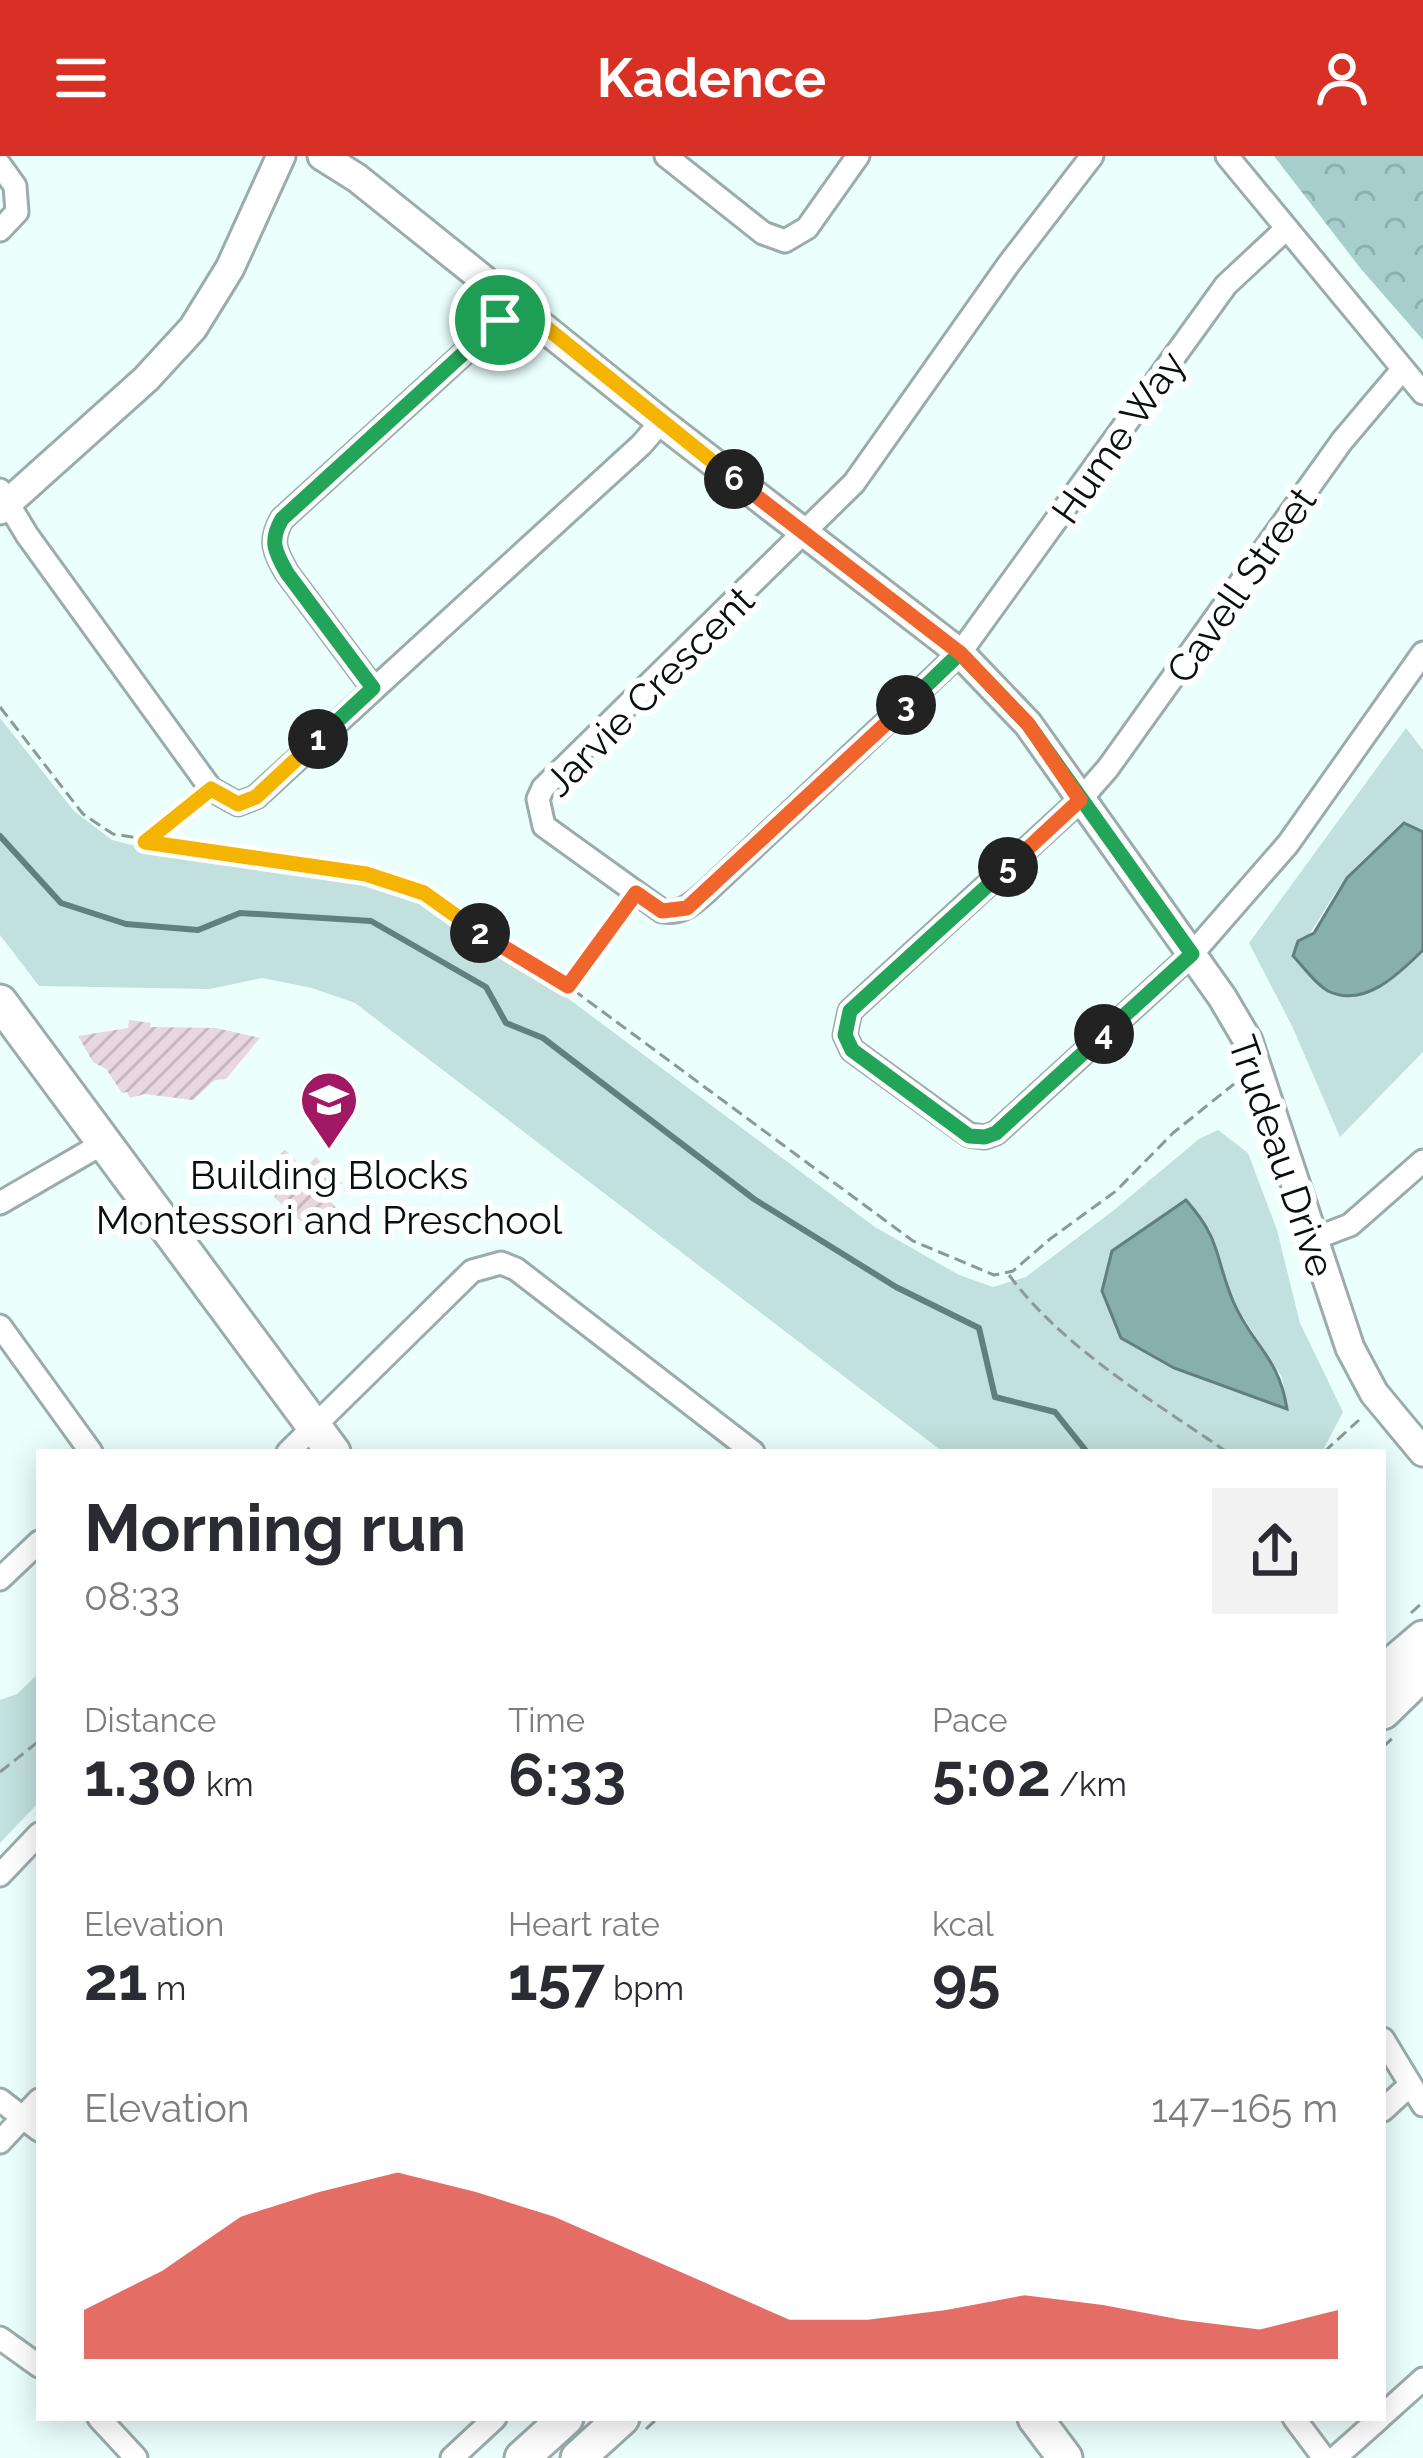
<!DOCTYPE html>
<meta charset="utf-8">
<style>
:root{--surface:#fff;--page:#f2f2f3;--text:#2b2b33;--muted:#7c7c81;--accent:#d93025}
body{margin:0;font-family:Raleway,sans-serif;background:var(--page);color:var(--text);height:100vh;display:flex;flex-direction:column;font-size:45px;white-space:nowrap}
*{box-sizing:border-box;margin:0}
p{font-size:39px;color:var(--muted)}
.icon{flex:none;width:66px;height:66px;fill:none;stroke:currentColor;stroke-width:2;stroke-linecap:round;stroke-linejoin:round}
.map{position:relative;flex:1;overflow:hidden}
.side{position:absolute;left:36px;top:1293px;width:1350px;height:972px;display:flex;flex-direction:column;background:var(--surface);border-radius:0px;box-shadow:0 6px 30px #0003}
.side>*{flex:none}
.pin{position:absolute;display:grid;place-items:center;width:102px;height:102px;color:#fff;margin:-51px;border:6px solid #fff;border-radius:50%;box-shadow:0 3px 12px #0007}
.km{position:absolute;width:60px;height:60px;margin:-30px;border-radius:50%;background:#222;color:#fff;font-size:33px;line-height:60px;text-align:center}
.round{display:grid;place-items:center;flex:none;width:126px;height:126px;border-radius:0px;background:var(--page)}
.head{display:flex;align-items:center;justify-content:space-between;height:204px;padding:0 48px}
h1{font-size:66px;font-weight:700;line-height:90px}
.figures{display:grid;grid-template-columns:repeat(3,1fr);gap:18px;height:204px;padding:12px 48px}
.figures div{display:grid;align-content:center}
.figures b{font-size:60px;font-weight:700}
.figures small{font-size:33px;font-weight:400}
.figures p{font-size:33px}
.chart{height:336px;padding:24px 48px}
.chart p{display:flex;justify-content:space-between}
.chart svg{width:100%;height:216px;margin-top:12px;fill:var(--accent);opacity:.7}
header{display:flex;justify-content:space-between;align-items:center;height:156px;padding:0 48px;background:var(--accent);color:#fff;font-size:54px;font-weight:700}
.map>svg:first-child{display:block}
.green{fill:#c2e0dd;fill-rule:evenodd}
.forest{fill:url(#forest-crowns)}
.water{fill:#87afac;stroke:#617f7d;stroke-width:3}
.lines{fill:none;stroke-linecap:round;stroke-linejoin:round}
.stream{stroke:#617f7d;stroke-width:6}
.building{fill:url(#building-hatch)}
.minor-casing{stroke:#9aadab;stroke-width:27}
.tertiary-casing{stroke:#9aadab;stroke-width:33}
.secondary-casing{stroke:#9aadab;stroke-width:39}
.path{stroke:#8b9a98;stroke-width:3;stroke-dasharray:12 6;stroke-linecap:butt}
.minor{stroke:#fff;stroke-width:21}
.tertiary{stroke:#fff;stroke-width:27}
.secondary{stroke:#fff;stroke-width:33}
.split-1-casing{stroke:#fff;stroke-width:24}
.split-2-casing{stroke:#fff;stroke-width:24}
.split-3-casing{stroke:#fff;stroke-width:24}
.split-4-casing{stroke:#fff;stroke-width:24}
.split-5-casing{stroke:#fff;stroke-width:24}
.split-6-casing{stroke:#fff;stroke-width:24}
.split-7-casing{stroke:#fff;stroke-width:24}
.split-1{stroke:#22a559;stroke-width:15}
.split-2{stroke:#f5b400;stroke-width:15}
.split-3{stroke:#f0652b;stroke-width:15}
.split-4{stroke:#22a559;stroke-width:15}
.split-5{stroke:#22a559;stroke-width:15}
.split-6{stroke:#f0652b;stroke-width:15}
.split-7{stroke:#f5b400;stroke-width:15}
.labels{text-anchor:middle;stroke-width:12;stroke-linejoin:round;paint-order:stroke}
.street-label{font-size:39px;fill:#080f0e;stroke:#fff}
.poi-label{font-size:39px;fill:#080f0e;stroke:#fff}
</style>
<header><svg class="icon" aria-label="menu" viewBox="0 0 24 24"><path d="M4 6h16M4 12h16M4 18h16"/></svg>Kadence<svg class="icon" aria-label="person" viewBox="0 0 24 24"><circle cx="12" cy="8" r="4"/><path d="M4 21q1-7 8-7t8 7"/></svg></header>
<div class="map">
<svg width="1423" height="2302" viewBox="0 0 1423 2302">
<defs>
<pattern id="forest-crowns" width="20" height="18" patternUnits="userSpaceOnUse" patternTransform="scale(3)"><rect width="20" height="18" fill="#a6cfcb"/><path d="M2 6a3 3 0 1 1 6 0M12 15a3 3 0 1 1 6 0" fill="none" stroke="#8db1ad"/></pattern>
<pattern id="building-hatch" width="6" height="6" patternUnits="userSpaceOnUse" patternTransform="scale(3)"><rect width="6" height="6" fill="#e8d7de"/><path d="M-1 1l2-2M0 6l6-6M5 7l2-2" fill="none" stroke="#c6b7bd"/></pattern>
</defs>
<rect width="100%" height="100%" fill="#ebfffd"/>
<g class="green">
<path d="M 0,562 L 74,655 L 112,684 L 199,706 L 361,726 L 395,733 L 415,743 L 566,841 L 875,1071 L 959,1119 L 993,1131 L 1026,1121 L 1114,1054 L 1199,983 L 1218,974 L 1248,997 L 1277,1074 L 1300,1167 L 1343,1256 L 1322,1296 L 943,1296 L 355,847 L 312,832 L 262,822 L 210,833 L 39,830 L 0,779 ZM 1209,1071 L 1234,1147 L 1282,1221 L 1287,1252 L 1174,1212 Z"/>
<path d="M 1406,572 L 1423,594 L 1423,676 L 1404,667 C 1386,684 1364,701 1348,720 C 1327,745 1315,775 1293,799 L 1329,835 L 1397,820 L 1423,794 L 1423,896 L 1340,981 L 1292,870 L 1249,787 Z"/>
<path d="M 39,1517 L 39,1646 L 0,1687 L 0,1544 L 17,1538 Z"/>
</g>
<path class="forest" d="M 1274,0 L 1423,0 L 1423,184 L 1361,113 Z"/>
<g class="water">
<path d="M 1404,667 L 1423,676 L 1423,794 C 1400,817 1364,853 1328,835 C 1315,828 1303,810 1293,800 L 1298,785 L 1314,777 L 1347,722 Z"/>
<path d="M 1186,1044 C 1222,1085 1214,1099 1233,1145 C 1251,1188 1279,1200 1287,1253 L 1174,1212 L 1121,1182 L 1102,1135 L 1112,1095 Z"/>
</g>
<g class="lines">
<path class="stream" d="M 0,680 L 61,747 L 126,768 L 198,774 L 240,757 L 371,765 L 486,831 L 506,867 L 543,882 L 754,1043 L 896,1131 L 979,1172 L 995,1241 L 1055,1256 L 1087,1296"/>
</g>
<g class="building">
<path d="M 129,864 L 151,867 L 150,871 L 216,872 L 260,882 L 226,923 L 215,924 L 193,944 L 145,938 L 130,942 L 127,936 L 122,937 L 106,913 L 93,906 L 78,880 L 128,872 Z"/>
<path d="M 285,994 L 304,1013 L 316,1001 L 342,1027 L 327,1042 L 345,1061 L 322,1084 L 274,1041 L 278,1036 L 261,1018 Z"/>
</g>
<g class="lines">
<defs>
<g id="minor">
<path d="M 666,0 L 763,77 L 785,85 L 807,72 L 858,0"/>
<path d="M 1092,0 L 1008,109 L 854,327 L 543,632 L 538,643 L 544,670 L 662,755 C 683,758 692,748 707,735 L 960,497 L 1226,129 L 1286,73"/>
<path d="M 1227,0 L 1423,237"/>
<path d="M 0,9 L 15,30 L 17,56 L 0,74"/>
<path d="M 1402,214 L 1342,285 L 1108,612 L 1080,644 L 850,855 L 845,879 L 852,894 L 969,979 L 985,981 L 996,977 L 1192,798 L 1288,688 L 1423,497"/>
<path d="M 0,334 L 27,379 L 211,633 L 238,648 L 256,641 L 641,289 L 661,266"/>
<path d="M 373,532 L 287,417 C 275,396 269,385 282,363 L 517,149"/>
<path d="M 0,1047 L 102,988"/>
<path d="M 1316,1082 L 1350,1069 L 1423,1005"/>
<path d="M 0,1170 L 91,1296"/>
<path d="M 288,1296 L 472,1115 L 501,1107 L 516,1113 L 753,1296"/>
<path d="M 0,1423 L 39,1386"/>
<path d="M 0,1719 L 39,1678"/>
<path d="M 1383,1883 L 1423,1949"/>
<path d="M 0,1944 L 39,1974"/>
<path d="M 1383,1954 L 1410,1929"/>
<path d="M 0,1986 L 39,1944"/>
<path d="M 0,2182 L 39,2210"/>
<path d="M 1383,2259 L 1423,2223"/>
<path d="M 99,2262 L 136,2302"/>
<path d="M 1294,2262 L 1324,2302"/>
<path d="M 452,2302 L 495,2262"/>
<path d="M 1335,2302 L 1380,2262"/>
</g>
<g id="tertiary">
<path d="M 322,0 L 357,22 L 661,266 L 960,497 L 1028,568 L 1222,841 L 1248,885 L 1350,1192 L 1374,1237 L 1423,1296"/>
<path d="M 0,354 L 146,223 L 193,172 L 230,112 L 281,0"/>
</g>
<g id="secondary">
<path d="M 0,846 L 333,1296"/>
<path d="M 1383,1516 L 1423,1482"/>
<path d="M 1383,1556 L 1423,1517"/>
<path d="M 1035,2262 L 1065,2302"/>
<path d="M 522,2302 L 566,2262"/>
<path d="M 578,2302 L 622,2262"/>
</g>
</defs>
<use href="#minor" class="minor-casing"/>
<use href="#tertiary" class="tertiary-casing"/>
<use href="#secondary" class="secondary-casing"/>
<g class="path">
<path d="M 0,551 L 83,658 L 113,678 L 366,718 L 423,738 L 483,780 L 568,830 L 913,1085 L 994,1119 L 1013,1115 L 1050,1083 L 1116,1035 L 1173,977 L 1234,928"/>
<path d="M 147,684 L 195,645"/>
<path d="M 569,829 L 624,754"/>
<path d="M 1009,1119 C 1064,1193 1152,1244 1227,1296"/>
<path d="M 1324,1296 L 1359,1264"/>
<path d="M 1411,1457 L 1423,1446"/>
<path d="M 1383,1591 L 1395,1580"/>
<path d="M 0,1616 L 39,1585"/>
<path d="M 646,2273 L 658,2262"/>
</g>
<use href="#minor" class="minor"/>
<use href="#tertiary" class="tertiary"/>
<use href="#secondary" class="secondary"/>
</g>
<g class="lines">
<defs>
<path id="split-1" d="M 318,583 L 373,532 L 287,417 C 275,396 269,385 282,363 L 500,164"/>
<path id="split-2" d="M 318,583 L 256,641 L 238,648 L 211,633 L 145,686 L 366,718 L 424,737 L 480,777"/>
<path id="split-3" d="M 480,777 L 568,830 L 636,737 L 662,755 L 687,752 L 906,549"/>
<path id="split-4" d="M 906,549 L 960,497 L 1028,568 L 1192,798 L 1104,878"/>
<path id="split-5" d="M 1008,711 L 850,855 L 845,879 L 852,894 L 969,980 L 985,981 L 996,977 L 1104,878"/>
<path id="split-6" d="M 734,323 L 960,497 L 1028,568 L 1080,644 L 1008,711"/>
<path id="split-7" d="M 500,164 L 517,148 L 734,323"/>
</defs>
<use href="#split-1" class="split-1-casing"/>
<use href="#split-2" class="split-2-casing"/>
<use href="#split-3" class="split-3-casing"/>
<use href="#split-4" class="split-4-casing"/>
<use href="#split-5" class="split-5-casing"/>
<use href="#split-6" class="split-6-casing"/>
<use href="#split-7" class="split-7-casing"/>
<use href="#split-1" class="split-1"/>
<use href="#split-2" class="split-2"/>
<use href="#split-3" class="split-3"/>
<use href="#split-4" class="split-4"/>
<use href="#split-5" class="split-5"/>
<use href="#split-6" class="split-6"/>
<use href="#split-7" class="split-7"/>
</g>
<defs>
<symbol id="school-pin" viewBox="-11 -11 22 30"><path d="M0 17L-7.5 6A9.5 9.5 0 1 1 7.5 6Z" fill="#a11965" stroke="#fff"/><path d="M0-5L7-2L0 1L-7-2ZM-4 1L0 2.5L4 1V4Q0 6-4 4Z" fill="#fff"/></symbol>
</defs>
<g fill-rule="evenodd">
<use href="#school-pin" x="296" y="911" width="66" height="90"/>
</g>
<g class="labels">
<g class="street-label">
<text transform="translate(1118 281) rotate(-55)" y="14">Hume Way</text>
<text transform="translate(1241 429) rotate(-55)" y="14">Cavell Street</text>
<text transform="translate(649 535) rotate(-45)" y="14">Jarvie Crescent</text>
<text transform="translate(1282 1000) rotate(71)" y="14">Trudeau Drive</text>
</g>
<g class="poi-label">
<text x="329" y="1033">Building Blocks<tspan x="329" dy="45">Montessori and Preschool</tspan></text>
</g>
</g>
</svg>
<div class="pin" style="left:500px;top:164px;background:#1e9e55"><svg class="icon" aria-label="arrive" viewBox="0 0 24 24"><path d="M6 21V4h12l-3 4 3 4H6"/></svg></div>
<b class="km" style="left:318px;top:583px">1</b>
<b class="km" style="left:480px;top:777px">2</b>
<b class="km" style="left:906px;top:549px">3</b>
<b class="km" style="left:1104px;top:878px">4</b>
<b class="km" style="left:1008px;top:711px">5</b>
<b class="km" style="left:734px;top:323px">6</b>
<section class="side">
<div class="head"><div><h1>Morning run</h1><p>08:33</p></div><a class="round"><svg class="icon" aria-label="share" viewBox="0 0 24 24"><path d="M12 15V3M7 8l5-5 5 5M5 13v7h14v-7"/></svg></a></div>
<div class="figures">
<div><p>Distance</p><b>1.30<small> km</small></b></div>
<div><p>Time</p><b>6:33</b></div>
<div><p>Pace</p><b>5:02<small> /km</small></b></div>
</div>
<div class="figures">
<div><p>Elevation</p><b>21<small> m</small></b></div>
<div><p>Heart rate</p><b>157<small> bpm</small></b></div>
<div><p>kcal</p><b>95</b></div>
</div>
<div class="chart"><p><span>Elevation</span>147–165 m</p>
<svg viewBox="0 0 160 44" preserveAspectRatio="none"><path d="M0 44V34L10 26L20 15L30 10L40 6L50 10L60 15L70 22L80 29L90 36L100 36L110 34L120 31L130 33L140 36L150 38L160 34V44z"/></svg>
</div>
</section>
</div>
